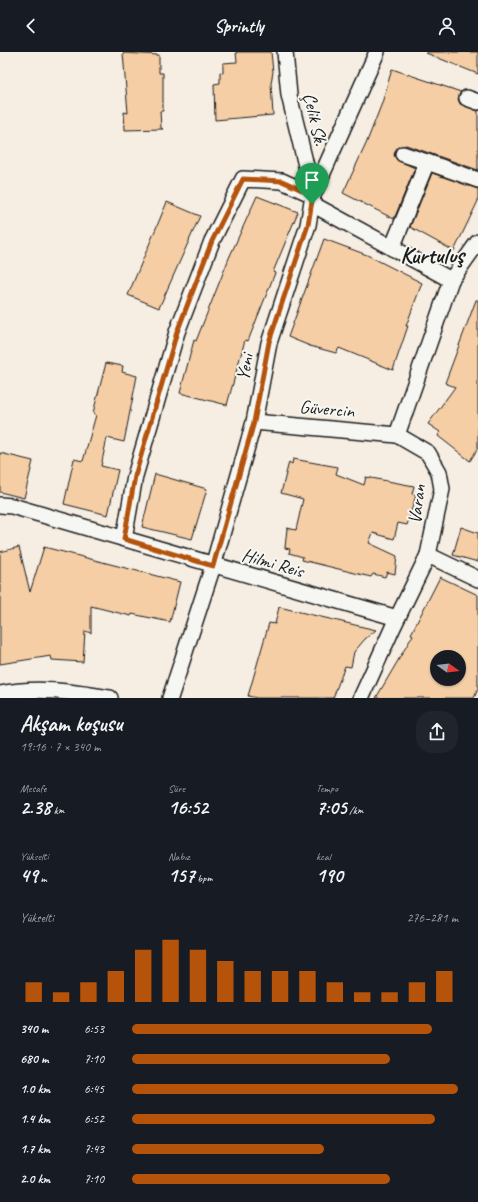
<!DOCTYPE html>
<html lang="tr">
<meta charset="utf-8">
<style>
:root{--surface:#171b24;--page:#20242c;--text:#f1f3f6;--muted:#9ea1a6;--accent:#b45309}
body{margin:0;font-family:Caveat,sans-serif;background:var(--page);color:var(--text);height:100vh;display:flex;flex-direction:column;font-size:15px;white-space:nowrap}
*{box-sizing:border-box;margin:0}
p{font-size:13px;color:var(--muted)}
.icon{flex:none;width:22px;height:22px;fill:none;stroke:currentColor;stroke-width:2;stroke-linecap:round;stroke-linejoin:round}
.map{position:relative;height:646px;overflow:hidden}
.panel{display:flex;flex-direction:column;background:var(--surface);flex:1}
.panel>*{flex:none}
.needle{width:26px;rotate:104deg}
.controls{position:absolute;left:430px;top:598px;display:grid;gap:8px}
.controls a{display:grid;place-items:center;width:36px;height:36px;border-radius:50%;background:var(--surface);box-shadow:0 1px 3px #0004;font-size:20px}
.pin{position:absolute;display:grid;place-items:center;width:34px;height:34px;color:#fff;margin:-41px -17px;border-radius:50% 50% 50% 0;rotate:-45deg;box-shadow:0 0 4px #0007}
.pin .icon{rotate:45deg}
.round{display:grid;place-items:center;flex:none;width:42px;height:42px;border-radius:16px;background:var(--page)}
.summary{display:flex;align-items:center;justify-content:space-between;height:68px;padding:0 20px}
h1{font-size:22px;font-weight:600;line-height:30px}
.metrics{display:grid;grid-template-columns:repeat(3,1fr);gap:6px;height:68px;padding:4px 20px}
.metrics div{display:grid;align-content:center}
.metrics b{font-size:20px;font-weight:600}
.metrics small{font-size:11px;font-weight:400}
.metrics p{font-size:11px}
.chart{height:112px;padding:8px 20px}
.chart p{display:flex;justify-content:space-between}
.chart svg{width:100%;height:72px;margin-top:4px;stroke:var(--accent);stroke-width:6}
ul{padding:0 20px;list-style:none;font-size:13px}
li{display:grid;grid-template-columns:64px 48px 1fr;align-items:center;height:30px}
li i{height:10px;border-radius:5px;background:var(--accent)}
header{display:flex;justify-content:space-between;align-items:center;height:52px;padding:0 20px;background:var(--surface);font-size:18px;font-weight:600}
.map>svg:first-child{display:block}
.building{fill:#f5cea5;stroke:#1c1c1c;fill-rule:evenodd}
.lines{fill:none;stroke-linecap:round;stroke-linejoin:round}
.street-casing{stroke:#1c1c1c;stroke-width:18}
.street{stroke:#f6f6f2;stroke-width:15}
.route-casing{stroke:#fff;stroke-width:8}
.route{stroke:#b45309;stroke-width:5}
.labels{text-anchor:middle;stroke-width:4;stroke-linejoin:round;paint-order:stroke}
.street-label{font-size:19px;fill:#1c1c1c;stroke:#f6f6f2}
.district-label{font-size:23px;font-weight:bold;fill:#1c1c1c;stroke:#f6f6f2}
</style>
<header><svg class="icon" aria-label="back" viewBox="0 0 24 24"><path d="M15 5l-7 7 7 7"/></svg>Sprintly<svg class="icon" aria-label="person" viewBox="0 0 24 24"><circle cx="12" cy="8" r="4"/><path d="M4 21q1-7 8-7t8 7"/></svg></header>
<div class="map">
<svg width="478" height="646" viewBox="0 0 478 646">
<rect width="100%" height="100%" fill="#f6eee3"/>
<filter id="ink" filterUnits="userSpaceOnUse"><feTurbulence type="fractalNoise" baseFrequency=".025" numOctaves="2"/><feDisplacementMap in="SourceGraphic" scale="8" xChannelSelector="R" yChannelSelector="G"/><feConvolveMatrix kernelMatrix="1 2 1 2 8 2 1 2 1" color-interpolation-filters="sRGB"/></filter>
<g filter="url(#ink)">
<g class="building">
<path d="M 236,0 L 271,0 L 273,20 L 271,31 L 273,63 L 215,68 L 214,32 L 220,31 L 220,20 L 223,21 L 223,11 L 237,10 Z"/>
<path d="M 478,0 L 478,22 L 426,1 L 426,0 Z"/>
<path d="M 123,1 L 159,3 L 159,21 L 163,21 L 163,59 L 160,59 L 161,76 L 163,77 L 125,78 L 124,60 L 128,61 Z"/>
<path d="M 392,17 L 461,40 L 458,47 L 460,52 L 478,59 L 478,118 L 406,93 L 397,96 L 394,103 L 397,108 L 415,116 L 394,167 L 343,141 L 366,92 L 382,51 Z"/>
<path d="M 432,121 L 478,137 L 478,149 L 454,199 L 410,175 Z"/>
<path d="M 257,144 L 298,160 L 273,220 L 275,221 L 248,289 L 245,288 L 227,353 L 180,341 L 194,288 L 196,289 L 229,206 Z"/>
<path d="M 167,150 L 200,164 L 159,256 L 128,243 Z"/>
<path d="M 324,187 L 367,203 L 422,231 L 406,274 L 408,274 L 393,318 L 339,296 L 336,301 L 310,294 L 288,285 Z"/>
<path d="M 476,248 L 478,248 L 478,396 L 470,409 L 438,384 L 440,380 L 428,372 L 455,335 L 445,331 Z"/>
<path d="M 106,311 L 123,314 L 122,320 L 137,324 L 124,390 L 107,386 L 101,414 L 118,418 L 108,463 L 64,452 L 74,407 L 83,409 L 96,363 L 93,361 Z"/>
<path d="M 0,401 L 33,409 L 24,446 L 0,440 Z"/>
<path d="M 293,407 L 338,415 L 336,422 L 364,433 L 366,425 L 414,434 L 412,442 L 416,443 L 407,473 L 398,471 L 394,487 L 373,481 L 369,491 L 397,504 L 395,522 L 387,520 L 385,525 L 373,522 L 371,525 L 302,508 L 303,505 L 289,501 L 290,497 L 285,496 L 287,476 L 296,478 L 303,447 L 281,441 L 289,410 L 292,412 Z"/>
<path d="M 155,422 L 207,437 L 192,487 L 142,475 Z"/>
<path d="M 461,475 L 478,481 L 478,510 L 453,503 Z"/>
<path d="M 19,495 L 30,540 L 44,495 L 180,530 L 170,570 L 132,562 L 131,564 L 91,554 L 91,581 L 85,579 L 83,610 L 52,608 L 51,604 L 0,612 L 0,500 Z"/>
<path d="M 440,525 L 478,543 L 478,637 L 474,646 L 376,646 L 413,583 L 411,582 ZM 437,605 L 459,605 L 459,627 L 437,627 Z"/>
<path d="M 279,555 L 376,578 L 365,587 L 354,600 L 351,615 L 345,614 L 333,646 L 257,646 L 248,644 L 269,571 L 275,572 Z"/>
</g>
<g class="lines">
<defs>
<g id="street">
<path d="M 285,0 L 289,43 L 313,143"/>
<path d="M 467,46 L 478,50"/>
<path d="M 427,110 L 478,128"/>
<path d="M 312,152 L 451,228"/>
<path d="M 392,196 L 427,110 L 403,102"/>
<path d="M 254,370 L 397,383"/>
<path d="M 0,453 L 12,454 L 397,566"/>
<path d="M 124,487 L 135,424 L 177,280 L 212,189 L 243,127 L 282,129 L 313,143"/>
<path d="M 428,503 L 478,527"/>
<path d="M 0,642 C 37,634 73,640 110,646"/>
<path d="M 170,646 L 213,514 L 254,370 L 269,291 L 308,173 L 313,143 L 377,0"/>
<path d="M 361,646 L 393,575 L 428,503 L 442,437 L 439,420 L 428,401 L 397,383 L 451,228 L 478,190"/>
</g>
</defs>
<use href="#street" class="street-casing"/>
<use href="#street" class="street"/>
</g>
</g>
<g class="lines" filter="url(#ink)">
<defs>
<path id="route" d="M 243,127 L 282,129 L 313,143 L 308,173 L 269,290 L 254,370 L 213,514 L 124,487 L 135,424 L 177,280 L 212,189 Z"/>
</defs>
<use href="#route" class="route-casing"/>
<use href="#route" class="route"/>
</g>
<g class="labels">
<g class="street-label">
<text transform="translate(316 67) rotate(77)" y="7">Çelik Sk.</text>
<text transform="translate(244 315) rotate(-79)" y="7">Yeni</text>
<text transform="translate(327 356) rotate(5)" y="7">Güvercin</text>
<text transform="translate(416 452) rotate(-83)" y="7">Varan</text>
<text transform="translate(273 510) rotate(16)" y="7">Hilmi Reis</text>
</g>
<g class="district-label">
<text x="432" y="211">Kurtuluş</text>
</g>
</g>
</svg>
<div class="controls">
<a><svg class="needle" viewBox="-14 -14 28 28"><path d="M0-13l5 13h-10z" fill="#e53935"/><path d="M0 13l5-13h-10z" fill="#9ea1a6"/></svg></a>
</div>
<div class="pin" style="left:312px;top:152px;background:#1e9e55"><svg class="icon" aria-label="arrive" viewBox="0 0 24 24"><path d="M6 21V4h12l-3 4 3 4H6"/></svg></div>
</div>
<section class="panel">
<div class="summary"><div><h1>Akşam koşusu</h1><p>19:16 · 7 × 340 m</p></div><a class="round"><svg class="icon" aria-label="share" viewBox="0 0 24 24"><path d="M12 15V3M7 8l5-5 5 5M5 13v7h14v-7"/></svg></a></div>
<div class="metrics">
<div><p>Mesafe</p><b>2.38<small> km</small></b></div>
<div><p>Süre</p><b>16:52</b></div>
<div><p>Tempo</p><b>7:05<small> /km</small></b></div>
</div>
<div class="metrics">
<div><p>Yükselti</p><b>49<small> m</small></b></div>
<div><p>Nabız</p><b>157<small> bpm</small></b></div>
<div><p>kcal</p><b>190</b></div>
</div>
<div class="chart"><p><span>Yükselti</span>276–281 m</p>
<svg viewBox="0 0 160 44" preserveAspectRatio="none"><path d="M5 44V32M15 44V38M25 44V32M35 44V25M45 44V12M55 44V6M65 44V12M75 44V19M85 44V25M95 44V25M105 44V25M115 44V32M125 44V38M135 44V38M145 44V32M155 44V25"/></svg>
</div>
<ul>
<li><b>340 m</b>6:53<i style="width:92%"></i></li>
<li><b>680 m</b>7:10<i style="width:79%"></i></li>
<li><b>1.0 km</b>6:45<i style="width:100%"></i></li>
<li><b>1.4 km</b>6:52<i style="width:93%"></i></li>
<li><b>1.7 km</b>7:43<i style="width:59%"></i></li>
<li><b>2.0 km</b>7:10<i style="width:79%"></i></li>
</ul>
</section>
